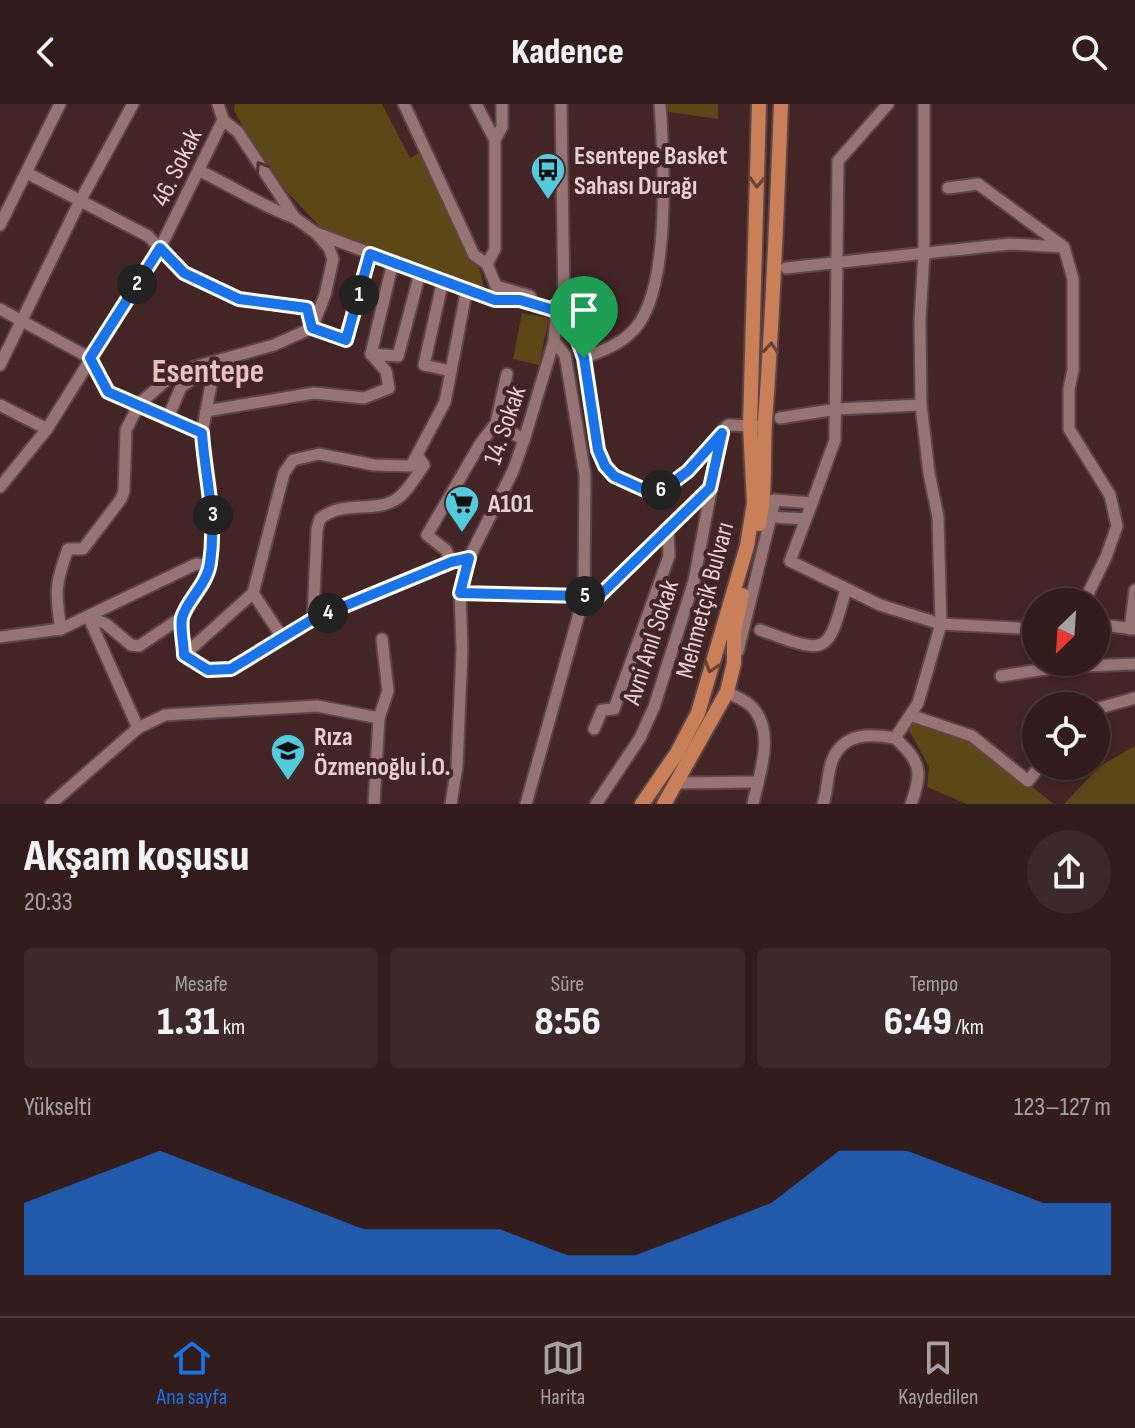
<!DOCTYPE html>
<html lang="tr">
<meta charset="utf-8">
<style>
:root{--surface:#321c1c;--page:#3d2929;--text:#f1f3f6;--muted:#a8a1a3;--line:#4d3a3b;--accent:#1a73e8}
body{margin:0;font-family:"Sofia Sans Condensed",sans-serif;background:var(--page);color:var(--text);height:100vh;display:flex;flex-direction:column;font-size:30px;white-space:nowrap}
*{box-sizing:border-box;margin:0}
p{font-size:26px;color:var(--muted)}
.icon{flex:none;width:44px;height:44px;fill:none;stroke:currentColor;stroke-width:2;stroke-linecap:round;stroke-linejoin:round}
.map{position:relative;height:700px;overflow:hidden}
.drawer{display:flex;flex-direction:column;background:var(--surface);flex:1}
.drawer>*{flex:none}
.needle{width:52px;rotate:205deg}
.controls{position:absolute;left:1022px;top:484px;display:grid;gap:16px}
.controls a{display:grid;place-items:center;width:88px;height:88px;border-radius:50%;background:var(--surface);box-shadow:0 2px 6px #0004,0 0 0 2px var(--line);font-size:40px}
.pin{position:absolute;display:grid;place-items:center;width:68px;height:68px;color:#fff;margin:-82px -34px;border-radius:50% 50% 50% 0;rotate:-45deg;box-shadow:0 0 8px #0007}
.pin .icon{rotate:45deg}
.km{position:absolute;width:40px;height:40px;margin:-20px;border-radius:50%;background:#222;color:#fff;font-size:22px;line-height:40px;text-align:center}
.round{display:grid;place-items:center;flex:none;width:84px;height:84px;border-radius:42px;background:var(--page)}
.headline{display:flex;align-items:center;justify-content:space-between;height:136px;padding:0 24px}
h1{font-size:44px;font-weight:800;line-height:60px}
.metrics{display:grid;grid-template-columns:repeat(3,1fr);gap:12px;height:136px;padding:8px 24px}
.metrics div{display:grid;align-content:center;border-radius:8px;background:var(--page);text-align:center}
.metrics b{font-size:40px;font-weight:800}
.metrics small{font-size:22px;font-weight:400}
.metrics p{font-size:22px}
.chart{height:224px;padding:16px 24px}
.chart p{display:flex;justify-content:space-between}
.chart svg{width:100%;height:144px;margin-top:8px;fill:var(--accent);opacity:.7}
header{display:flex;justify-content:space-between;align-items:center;height:104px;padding:0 24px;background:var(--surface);font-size:36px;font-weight:800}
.tabs{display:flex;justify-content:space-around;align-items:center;height:112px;border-top:2px solid var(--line);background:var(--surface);font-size:22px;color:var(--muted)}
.tabs a{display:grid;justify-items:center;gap:4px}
.tabs .active{color:var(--accent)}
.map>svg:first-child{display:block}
.green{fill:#5c4816}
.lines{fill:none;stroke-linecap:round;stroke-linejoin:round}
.minor-casing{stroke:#5e4444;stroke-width:15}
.major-casing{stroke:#5e4444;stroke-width:18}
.minor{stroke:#977373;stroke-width:11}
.major{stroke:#c98059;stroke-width:14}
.oneway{stroke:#503132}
.oneway2{stroke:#6b4035}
.route-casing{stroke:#fff;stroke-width:16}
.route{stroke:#1a73e8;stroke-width:10}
.labels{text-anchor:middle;stroke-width:8;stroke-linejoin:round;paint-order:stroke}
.poi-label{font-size:26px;font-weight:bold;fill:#e5d1d0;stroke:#432526;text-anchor:start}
.street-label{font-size:26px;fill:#e5d1d0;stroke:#432526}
.district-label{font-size:34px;font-weight:bold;fill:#e9c1c1;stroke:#432526}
</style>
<header><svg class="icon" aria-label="back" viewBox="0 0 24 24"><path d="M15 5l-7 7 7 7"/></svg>Kadence<svg class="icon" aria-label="search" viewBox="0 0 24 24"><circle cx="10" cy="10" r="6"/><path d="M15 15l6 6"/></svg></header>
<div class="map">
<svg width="1135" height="700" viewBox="0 0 1135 700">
<rect width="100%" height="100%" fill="#432526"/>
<g class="green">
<path d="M 235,0 L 382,0 L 410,54 L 421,48 L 480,167 L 484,184 L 320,123 L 278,78 L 251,38 L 234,6 Z"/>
<path d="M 663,0 L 718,0 L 718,15 L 663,7 Z"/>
<path d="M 522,209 L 549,214 L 539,261 L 513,255 Z"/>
<path d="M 916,616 L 970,635 L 1054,700 L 967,700 L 927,683 L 929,663 L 909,626 Z"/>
<path d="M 1135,642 L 1135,700 L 1064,700 L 1100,662 Z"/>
</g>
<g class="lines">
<defs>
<g id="minor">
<path d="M 404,0 L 474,151 L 487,160"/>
<path d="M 476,0 L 495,36"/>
<path d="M 502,0 L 502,23 L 495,36 L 495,145 L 487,160 L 496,182 L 530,192"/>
<path d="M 561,0 L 564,198 L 584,254 L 598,346 L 605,362 L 614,372 L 631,380 L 645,386 L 663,386 L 688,367 L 728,321 L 756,322"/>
<path d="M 200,67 C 232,82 261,102 295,114"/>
<path d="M 27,69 L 148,132 L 184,169 L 239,195 L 307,204 L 312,224 L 346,236 L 370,150"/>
<path d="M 948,84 L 978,80 L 1064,143 L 1073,175 L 1073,266 L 1069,285 L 1069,325 L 1110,391 L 1117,422 L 1106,453 L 1084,498"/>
<path d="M 0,121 L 60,0"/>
<path d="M 319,130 L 495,196 L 520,196 L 557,207"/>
<path d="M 786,164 L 1010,140 L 1063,143"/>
<path d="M 443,176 L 424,261 L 451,267"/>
<path d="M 0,205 L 90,254 L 108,288 L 202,329"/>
<path d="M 554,237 L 565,251 L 585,371 L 584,492 L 597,494 L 668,424"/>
<path d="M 371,250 L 393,158"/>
<path d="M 584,254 C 605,246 627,238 640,218 C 670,172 664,56 660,0"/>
<path d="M 215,259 L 202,329 L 214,418 L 210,462 L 203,480 L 182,513 L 184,551 L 208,566 L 231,565 L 313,515 L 451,458 L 469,454"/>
<path d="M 0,261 L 80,97 L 133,0"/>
<path d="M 0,301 L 47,325"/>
<path d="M 206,307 L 314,289 L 364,294 L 389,284 L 386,267 L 371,250 L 398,252 L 420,169"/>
<path d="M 780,314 L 837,305 L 921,301"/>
<path d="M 167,316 L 181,283 L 208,264"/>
<path d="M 496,319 L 524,336"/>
<path d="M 0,383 L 47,325 L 160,144 L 223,16 L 218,0"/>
<path d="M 758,399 L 775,396 L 812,399 L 835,336 L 838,57 L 888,0"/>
<path d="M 812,399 L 790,457 L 880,501 L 941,520 L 1036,525"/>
<path d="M 771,413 L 806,415"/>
<path d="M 451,458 L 446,446 L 427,431 L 480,340 L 496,319 L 507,270"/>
<path d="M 253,489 L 282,533"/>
<path d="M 460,489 L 584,492 L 526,700"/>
<path d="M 313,515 L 317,425 L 320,415 C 340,396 373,409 395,396 C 407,389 416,372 424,361 L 417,351"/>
<path d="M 1096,523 L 1102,521 L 1135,525"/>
<path d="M 61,525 C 55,489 55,480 68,445 L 83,445 L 121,395 L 124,387 L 126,326 L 139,300 L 176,268 L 274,241 L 312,224 L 325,191 L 333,155 L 329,144 L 316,129 L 295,114 L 238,28 L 223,16"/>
<path d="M 1130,525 L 1135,486"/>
<path d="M 760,526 C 827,550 827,554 846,485"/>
<path d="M 0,533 L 61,525 L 88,512 L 106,520 L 131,541 L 139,542 L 182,513"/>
<path d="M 738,547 L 775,396"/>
<path d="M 184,551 L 253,489 L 284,369 L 293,356 L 319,350 L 374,361 L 411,362 L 445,298 L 467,184"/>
<path d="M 1001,572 L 1059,563 L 1135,560"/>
<path d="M 727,588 C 734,592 744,596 750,601 C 777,626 759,670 753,700"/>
<path d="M 1096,605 L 1135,594"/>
<path d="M 910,611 L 972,632 L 1028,677 L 1040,662"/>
<path d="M 138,624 L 88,512 L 196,460 L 210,462"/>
<path d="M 594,625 L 602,606 L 614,605 L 669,452 L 668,424 L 709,385"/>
<path d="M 895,634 L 918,599 L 941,520 L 938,413 L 929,369 L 921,301 L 920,216 L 924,149 L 924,0"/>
<path d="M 895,634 C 921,658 923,667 911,700"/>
<path d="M 679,679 L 758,678"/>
<path d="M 51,700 L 138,624 L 165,611 L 317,602 L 379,614"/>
<path d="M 374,700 L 379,614 L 388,587 L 382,535"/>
<path d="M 451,700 L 457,662 L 462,546 L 460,489 L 469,454 L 513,367 L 524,336 L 554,237 L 557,201"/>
<path d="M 596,700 L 640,634 L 654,603 L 694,477 L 721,333"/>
<path d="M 823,700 C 828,686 827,670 832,657 C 843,628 870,630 895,634"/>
</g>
<g id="major">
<path d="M 759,420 C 766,386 763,351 765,317 C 773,211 777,106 781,0"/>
<path d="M 642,700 L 677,649 L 698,609 L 747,442 L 754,399 L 750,322 L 759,0"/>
<path d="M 664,700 L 727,588 L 734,559 L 734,527 L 742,491"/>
</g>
</defs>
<use href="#minor" class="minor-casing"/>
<use href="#major" class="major-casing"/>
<use href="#minor" class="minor"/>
<use href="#major" class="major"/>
</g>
<defs><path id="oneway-chevron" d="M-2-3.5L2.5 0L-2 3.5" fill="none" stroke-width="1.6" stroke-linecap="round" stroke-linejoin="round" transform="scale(2)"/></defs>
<use class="oneway" href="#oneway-chevron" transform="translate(261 63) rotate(-123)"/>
<g class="oneway2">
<use href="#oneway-chevron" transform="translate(757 78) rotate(92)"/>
<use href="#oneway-chevron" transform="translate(771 244) rotate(-85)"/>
<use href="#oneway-chevron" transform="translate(711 563) rotate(107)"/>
</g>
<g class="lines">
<defs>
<path id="route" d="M 160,144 L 184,169 L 239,195 L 307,204 L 312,224 L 346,236 L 370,150 L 495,196 L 520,196 L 557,207 L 557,201 L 564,198 L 584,254 L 598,346 L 605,362 L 614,372 L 645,386 L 663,386 L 688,367 L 722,329 L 710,384 L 597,494 L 584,492 L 460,489 L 469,454 L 451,458 L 313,515 L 231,565 L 208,566 L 184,551 C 184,540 180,525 182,514 C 186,497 207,481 210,459 C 217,413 205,374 202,329 L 108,288 L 90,254 Z"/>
</defs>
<use href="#route" class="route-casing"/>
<use href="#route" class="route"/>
</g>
<defs>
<symbol id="bus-pin" viewBox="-11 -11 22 30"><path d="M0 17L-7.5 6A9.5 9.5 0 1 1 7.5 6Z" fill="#54cadd" stroke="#432526"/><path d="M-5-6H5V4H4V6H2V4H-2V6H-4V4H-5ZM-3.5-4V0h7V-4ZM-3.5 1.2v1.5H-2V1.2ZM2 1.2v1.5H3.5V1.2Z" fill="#111"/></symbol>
<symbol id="supermarket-pin" viewBox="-11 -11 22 30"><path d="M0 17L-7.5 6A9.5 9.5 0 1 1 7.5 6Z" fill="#54cadd" stroke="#432526"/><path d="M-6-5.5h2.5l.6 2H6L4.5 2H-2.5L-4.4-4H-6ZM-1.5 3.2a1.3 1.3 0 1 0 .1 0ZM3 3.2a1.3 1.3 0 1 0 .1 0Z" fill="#111"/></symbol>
<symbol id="school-pin" viewBox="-11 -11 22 30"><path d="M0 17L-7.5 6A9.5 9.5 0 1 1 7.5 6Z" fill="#54cadd" stroke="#432526"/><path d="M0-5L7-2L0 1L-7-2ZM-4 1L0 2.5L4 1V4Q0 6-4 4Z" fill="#111"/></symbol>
</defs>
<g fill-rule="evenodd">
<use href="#bus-pin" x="528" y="46" width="40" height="54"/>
<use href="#supermarket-pin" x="442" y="379" width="40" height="54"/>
<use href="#school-pin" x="268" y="627" width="40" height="54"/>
</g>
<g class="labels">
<g class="poi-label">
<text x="574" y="60">Esentepe Basket<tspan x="574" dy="30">Sahası Durağı</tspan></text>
<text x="488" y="408">A101</text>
<text x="314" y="641">Rıza<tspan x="314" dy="30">Özmenoğlu İ.O.</tspan></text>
</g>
<g class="street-label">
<text transform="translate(176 63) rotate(-64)" y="9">46. Sokak</text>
<text transform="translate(504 321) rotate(-71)" y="9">14. Sokak</text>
<text transform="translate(704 496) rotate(-75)" y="9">Mehmetçik Bulvarı</text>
<text transform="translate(650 538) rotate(-72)" y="9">Avni Anıl Sokak</text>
</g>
<g class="district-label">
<text x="208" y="278">Esentepe</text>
</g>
</g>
</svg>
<div class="controls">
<a><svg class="needle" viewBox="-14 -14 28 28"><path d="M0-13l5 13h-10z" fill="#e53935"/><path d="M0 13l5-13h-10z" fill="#a8a1a3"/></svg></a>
<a><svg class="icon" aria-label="locate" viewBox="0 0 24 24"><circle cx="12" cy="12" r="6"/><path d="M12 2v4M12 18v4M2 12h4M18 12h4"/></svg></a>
</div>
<div class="pin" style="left:584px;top:254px;background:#1e9e55"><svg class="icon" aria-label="arrive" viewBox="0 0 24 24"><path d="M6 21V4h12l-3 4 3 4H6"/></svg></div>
<b class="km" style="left:359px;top:191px">1</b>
<b class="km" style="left:137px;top:180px">2</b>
<b class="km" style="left:213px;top:411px">3</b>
<b class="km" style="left:328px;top:509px">4</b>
<b class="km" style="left:585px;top:492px">5</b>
<b class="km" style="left:661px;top:386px">6</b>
</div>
<section class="drawer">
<div class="headline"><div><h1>Akşam koşusu</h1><p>20:33</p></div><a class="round"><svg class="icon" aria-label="share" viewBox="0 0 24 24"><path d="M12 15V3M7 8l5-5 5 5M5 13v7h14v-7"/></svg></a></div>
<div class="metrics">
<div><p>Mesafe</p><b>1.31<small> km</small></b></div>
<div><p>Süre</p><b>8:56</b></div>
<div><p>Tempo</p><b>6:49<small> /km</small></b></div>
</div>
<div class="chart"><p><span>Yükselti</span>123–127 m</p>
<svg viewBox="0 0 160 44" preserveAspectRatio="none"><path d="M0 44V22L10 14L20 6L30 14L40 22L50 30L60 30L70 30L80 38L90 38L100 30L110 22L120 6L130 6L140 14L150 22L160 22V44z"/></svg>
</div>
</section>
<nav class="tabs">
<a class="active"><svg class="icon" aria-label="home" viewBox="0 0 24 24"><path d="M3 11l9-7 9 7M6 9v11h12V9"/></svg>Ana sayfa</a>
<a><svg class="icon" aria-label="map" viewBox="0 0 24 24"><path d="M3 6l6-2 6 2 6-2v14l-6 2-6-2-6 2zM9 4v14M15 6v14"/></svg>Harita</a>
<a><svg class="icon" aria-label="saved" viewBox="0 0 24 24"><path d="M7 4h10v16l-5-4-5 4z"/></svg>Kaydedilen</a>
</nav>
